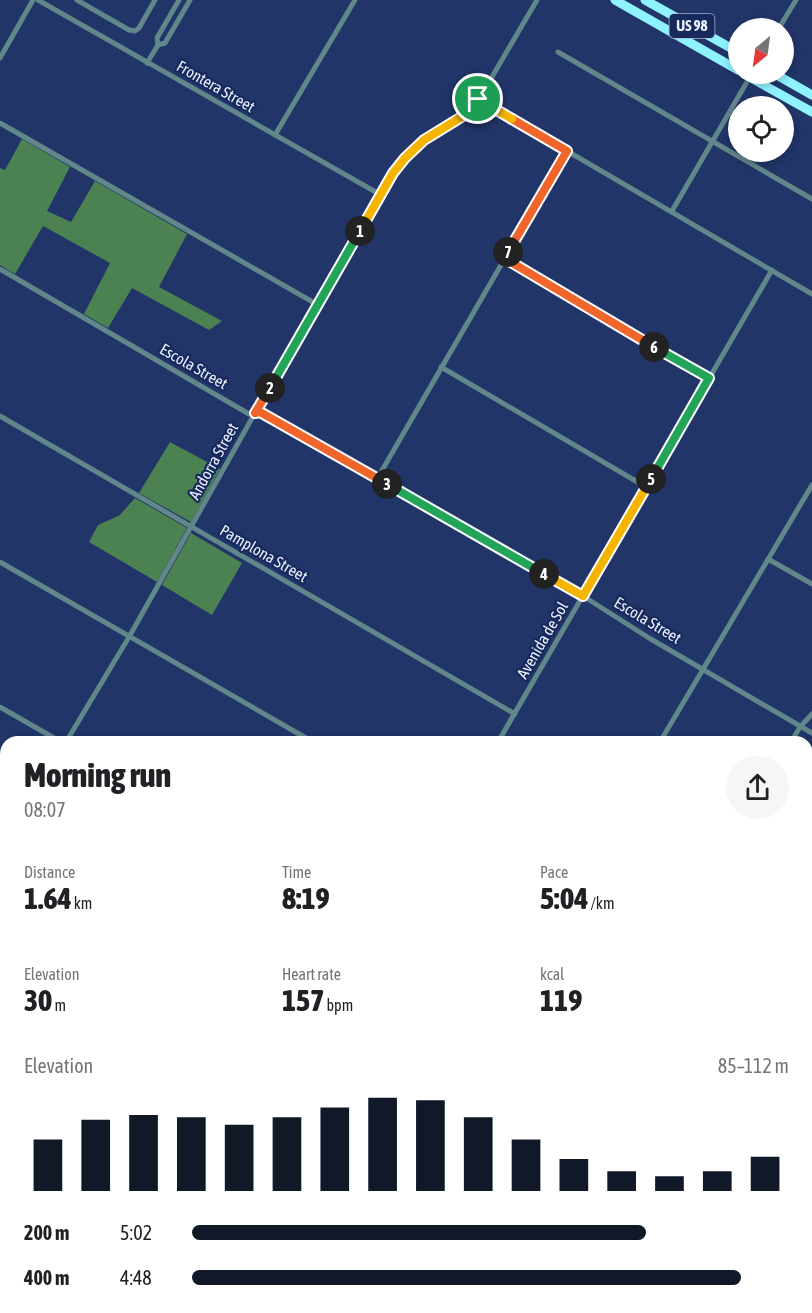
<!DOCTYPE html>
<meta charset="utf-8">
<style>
:root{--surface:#fff;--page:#f6f6f6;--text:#202124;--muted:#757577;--accent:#111827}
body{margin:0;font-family:"Asap Condensed",sans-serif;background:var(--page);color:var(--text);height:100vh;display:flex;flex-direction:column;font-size:22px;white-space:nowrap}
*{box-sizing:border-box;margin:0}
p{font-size:20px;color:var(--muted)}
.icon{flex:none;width:33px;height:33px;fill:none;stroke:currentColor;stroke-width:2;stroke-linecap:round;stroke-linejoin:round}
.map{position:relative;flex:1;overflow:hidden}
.details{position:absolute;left:0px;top:736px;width:813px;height:578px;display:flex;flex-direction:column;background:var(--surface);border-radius:18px 18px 0 0;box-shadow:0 3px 9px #0003}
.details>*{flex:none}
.needle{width:39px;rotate:209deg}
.buttons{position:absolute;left:728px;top:18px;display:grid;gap:12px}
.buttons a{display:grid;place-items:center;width:66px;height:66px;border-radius:50%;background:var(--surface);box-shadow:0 3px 9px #0003;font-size:30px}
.pin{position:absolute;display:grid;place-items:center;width:51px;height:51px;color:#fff;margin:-26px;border:3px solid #fff;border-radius:50%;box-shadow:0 2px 6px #0007}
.km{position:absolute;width:30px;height:30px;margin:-15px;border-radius:50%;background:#222;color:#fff;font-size:16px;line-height:30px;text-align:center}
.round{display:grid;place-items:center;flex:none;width:63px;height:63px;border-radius:32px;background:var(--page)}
.headline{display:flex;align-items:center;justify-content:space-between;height:102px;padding:0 24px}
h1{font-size:33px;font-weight:800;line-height:45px}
.metrics{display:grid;grid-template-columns:repeat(3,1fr);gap:9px;height:102px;padding:6px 24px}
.metrics div{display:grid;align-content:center}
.metrics b{font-size:30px;font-weight:800}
.metrics small{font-size:16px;font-weight:400}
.metrics p{font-size:16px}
.chart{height:168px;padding:12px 24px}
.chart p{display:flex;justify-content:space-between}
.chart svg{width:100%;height:108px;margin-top:6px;stroke:var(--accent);stroke-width:6}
ul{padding:0 24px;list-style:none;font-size:20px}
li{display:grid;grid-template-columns:96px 72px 1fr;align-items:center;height:45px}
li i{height:15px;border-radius:8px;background:var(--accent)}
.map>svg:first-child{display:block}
.green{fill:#3f5d41}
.forest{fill:#4c8251}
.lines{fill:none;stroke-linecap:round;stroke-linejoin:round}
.street{stroke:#61878b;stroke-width:5}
.highway{stroke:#8ff2ff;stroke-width:9}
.split-1-casing{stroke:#fff;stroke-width:12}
.split-2-casing{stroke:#fff;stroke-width:12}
.split-3-casing{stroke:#fff;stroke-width:12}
.split-4-casing{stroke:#fff;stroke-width:12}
.split-5-casing{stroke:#fff;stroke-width:12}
.split-6-casing{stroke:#fff;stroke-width:12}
.split-7-casing{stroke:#fff;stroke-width:12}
.split-8-casing{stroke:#fff;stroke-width:12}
.split-9-casing{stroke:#fff;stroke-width:12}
.split-1{stroke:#f5b400;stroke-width:8}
.split-2{stroke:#22a559;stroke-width:8}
.split-3{stroke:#f0652b;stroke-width:8}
.split-4{stroke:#22a559;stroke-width:8}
.split-5{stroke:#f5b400;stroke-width:8}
.split-6{stroke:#22a559;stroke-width:8}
.split-7{stroke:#f0652b;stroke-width:8}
.split-8{stroke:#f0652b;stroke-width:8}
.split-9{stroke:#f5b400;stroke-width:8}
.labels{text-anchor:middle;stroke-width:4.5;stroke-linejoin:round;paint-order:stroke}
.shield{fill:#182a5d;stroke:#aab4cd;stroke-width:1.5}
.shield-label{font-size:15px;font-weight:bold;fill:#e9effd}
.street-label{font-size:16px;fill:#e9effd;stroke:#182a5d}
</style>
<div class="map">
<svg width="812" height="1313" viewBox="0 0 812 1313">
<rect width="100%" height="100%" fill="#213569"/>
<path class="green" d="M 249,1308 L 316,1308 L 325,1313 L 246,1313 Z"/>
<g class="forest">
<path d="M 22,139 L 70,167 L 47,211 L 71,222 L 95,181 L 187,234 L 159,287 L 222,321 L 209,330 L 132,288 L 108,328 L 84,314 L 110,263 L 43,226 L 15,274 L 0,265 L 0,168 L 5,170 Z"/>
<path d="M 170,442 L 220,469 L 191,522 L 139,493 Z"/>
<path d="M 135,498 L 187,528 L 157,582 L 89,542 L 98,525 L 120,515 Z"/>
<path d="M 191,533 L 242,563 L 212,615 L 162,585 Z"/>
</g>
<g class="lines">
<g class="street">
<path d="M 38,0 L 381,195"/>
<path d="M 77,0 L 129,30 L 135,31 L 139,28 L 155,0"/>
<path d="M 779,28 L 796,0"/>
<path d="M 158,45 L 165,43 L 190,0"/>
<path d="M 558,52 L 812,199"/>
<path d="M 0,58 L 33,0"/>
<path d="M 147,63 L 158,45 L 157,38 L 179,0"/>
<path d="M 478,99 L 812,294"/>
<path d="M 0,123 L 318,305"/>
<path d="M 275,135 L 355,0"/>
<path d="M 672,211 L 751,75"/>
<path d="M 504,258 L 656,349 L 709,378"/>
<path d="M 0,269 L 249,414 L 260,412 L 583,596 L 649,638 L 812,733"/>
<path d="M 441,367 L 646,487"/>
<path d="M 0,416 L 515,714"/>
<path d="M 377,479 L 567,151"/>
<path d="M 768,559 L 812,584"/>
<path d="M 0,562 L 313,742"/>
<path d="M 0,707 L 61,742"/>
<path d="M 66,742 L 129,637 L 255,413 L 393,173 L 413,150 L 424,140 L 463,116 L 482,94 L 537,0"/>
<path d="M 498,742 L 772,270"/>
<path d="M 660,742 L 812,485"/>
<path d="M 791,742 L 800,727 L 812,714"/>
<path d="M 0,857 L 6,847"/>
<path d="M 807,933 L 812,925"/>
<path d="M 0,1004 L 6,1007"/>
<path d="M 807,1141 L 812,1132"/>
<path d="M 0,1147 L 6,1151"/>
<path d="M 807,1192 L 812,1195"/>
<path d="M 0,1292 L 6,1296"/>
<path d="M 27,1308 L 36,1313"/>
<path d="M 496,1308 L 504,1313"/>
<path d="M 169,1313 L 172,1308"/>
<path d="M 587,1313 L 590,1308"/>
<path d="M 709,1313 L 712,1308"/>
</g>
<g class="highway">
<path d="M 615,0 L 738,70"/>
<path d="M 645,0 L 738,52"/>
<path d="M 744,74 L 812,112"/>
<path d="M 775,74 L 812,95"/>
</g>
</g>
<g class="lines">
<defs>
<path id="split-1" d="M 360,231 L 393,173 L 405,158 L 424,140 L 463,116 L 478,99"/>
<path id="split-2" d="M 270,388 L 360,231"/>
<path id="split-3" d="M 270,388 L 255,413 L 260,412 L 387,484"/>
<path id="split-4" d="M 387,484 L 544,574"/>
<path id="split-5" d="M 544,574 L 583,596 L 651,479"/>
<path id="split-6" d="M 651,479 L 709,378 L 654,347"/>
<path id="split-7" d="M 508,252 L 504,258 L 654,347"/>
<path id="split-8" d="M 508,252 L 567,151 L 512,119"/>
<path id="split-9" d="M 478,99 L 512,119"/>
</defs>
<use href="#split-1" class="split-1-casing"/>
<use href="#split-2" class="split-2-casing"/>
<use href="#split-3" class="split-3-casing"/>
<use href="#split-4" class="split-4-casing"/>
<use href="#split-5" class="split-5-casing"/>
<use href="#split-6" class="split-6-casing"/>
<use href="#split-7" class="split-7-casing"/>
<use href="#split-8" class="split-8-casing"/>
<use href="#split-9" class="split-9-casing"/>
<use href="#split-1" class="split-1"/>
<use href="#split-2" class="split-2"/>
<use href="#split-3" class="split-3"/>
<use href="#split-4" class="split-4"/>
<use href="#split-5" class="split-5"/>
<use href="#split-6" class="split-6"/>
<use href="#split-7" class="split-7"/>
<use href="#split-8" class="split-8"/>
<use href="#split-9" class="split-9"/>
</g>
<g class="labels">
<rect class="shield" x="669.5" y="14" width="45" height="24" rx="4.5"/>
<g class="shield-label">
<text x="692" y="31">US 98</text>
</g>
<g class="street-label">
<text transform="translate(216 86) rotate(30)" y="6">Frontera Street</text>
<text transform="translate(194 366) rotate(30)" y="6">Escola Street</text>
<text transform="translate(213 461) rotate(-61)" y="6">Andorra Street</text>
<text transform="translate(264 553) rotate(30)" y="6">Pamplona Street</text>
<text transform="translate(648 620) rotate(31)" y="6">Escola Street</text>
<text transform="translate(542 640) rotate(-60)" y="6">Avenida de Sol</text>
</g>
</g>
</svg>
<div class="buttons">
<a><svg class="needle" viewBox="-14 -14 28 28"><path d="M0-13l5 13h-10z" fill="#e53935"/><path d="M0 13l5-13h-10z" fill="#757577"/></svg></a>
<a><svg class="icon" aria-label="locate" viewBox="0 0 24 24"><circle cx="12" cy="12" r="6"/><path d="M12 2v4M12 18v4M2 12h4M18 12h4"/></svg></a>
</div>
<div class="pin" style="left:478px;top:99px;background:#1e9e55"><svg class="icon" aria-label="arrive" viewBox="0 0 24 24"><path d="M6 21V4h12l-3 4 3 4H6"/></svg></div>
<b class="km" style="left:360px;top:231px">1</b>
<b class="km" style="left:270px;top:388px">2</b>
<b class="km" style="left:387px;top:484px">3</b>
<b class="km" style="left:544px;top:574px">4</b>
<b class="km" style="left:651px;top:479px">5</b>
<b class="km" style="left:654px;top:347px">6</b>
<b class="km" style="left:508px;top:252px">7</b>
<section class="details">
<div class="headline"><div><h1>Morning run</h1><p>08:07</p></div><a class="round"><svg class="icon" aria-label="share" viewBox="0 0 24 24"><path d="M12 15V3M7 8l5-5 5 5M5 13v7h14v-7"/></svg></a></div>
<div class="metrics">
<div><p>Distance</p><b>1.64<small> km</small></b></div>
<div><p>Time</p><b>8:19</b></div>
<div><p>Pace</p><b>5:04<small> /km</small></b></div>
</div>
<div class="metrics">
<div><p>Elevation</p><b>30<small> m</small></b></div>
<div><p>Heart rate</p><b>157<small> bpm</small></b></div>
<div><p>kcal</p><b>119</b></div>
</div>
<div class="chart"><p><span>Elevation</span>85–112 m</p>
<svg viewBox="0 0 160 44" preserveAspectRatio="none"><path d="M5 44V23M15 44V15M25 44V13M35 44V14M45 44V17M55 44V14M65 44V10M75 44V6M85 44V7M95 44V14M105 44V23M115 44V31M125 44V36M135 44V38M145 44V36M155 44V30"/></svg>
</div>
<ul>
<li><b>200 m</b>5:02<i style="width:76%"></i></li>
<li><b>400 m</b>4:48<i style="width:92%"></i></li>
</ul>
</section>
</div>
